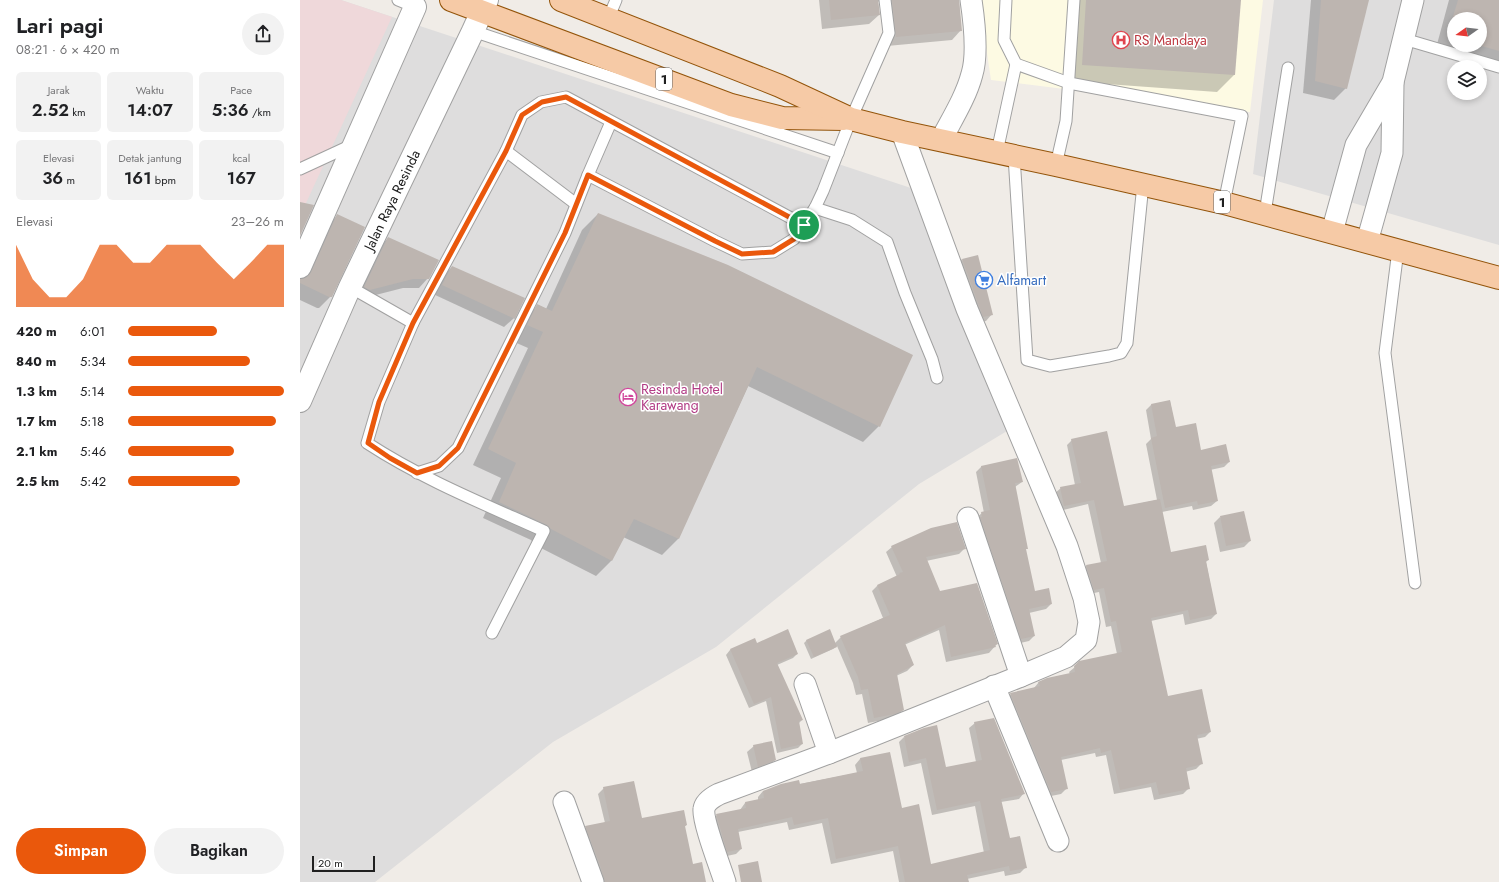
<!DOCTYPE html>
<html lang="id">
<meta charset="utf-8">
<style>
:root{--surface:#fff;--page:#f2f2f2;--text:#202124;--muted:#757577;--accent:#ea580c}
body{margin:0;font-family:Jost,sans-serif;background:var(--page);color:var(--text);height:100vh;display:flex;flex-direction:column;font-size:15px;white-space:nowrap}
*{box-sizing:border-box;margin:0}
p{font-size:13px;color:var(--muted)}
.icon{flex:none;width:22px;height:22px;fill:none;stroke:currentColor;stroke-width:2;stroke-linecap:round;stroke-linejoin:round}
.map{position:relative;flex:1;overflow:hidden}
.panel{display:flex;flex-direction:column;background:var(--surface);width:300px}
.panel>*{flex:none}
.needle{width:26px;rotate:256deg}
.tools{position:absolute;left:1147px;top:12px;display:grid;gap:8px}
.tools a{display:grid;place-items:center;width:40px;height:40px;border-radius:50%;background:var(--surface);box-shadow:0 2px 6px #0003;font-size:20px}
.scale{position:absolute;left:12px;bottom:10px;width:63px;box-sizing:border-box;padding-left:4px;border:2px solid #202020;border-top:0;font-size:11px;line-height:14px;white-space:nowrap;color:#202020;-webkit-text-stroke:3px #fff;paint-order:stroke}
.pin{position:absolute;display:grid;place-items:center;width:34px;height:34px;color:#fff;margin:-17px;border:2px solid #fff;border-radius:50%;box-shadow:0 1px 4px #0007}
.round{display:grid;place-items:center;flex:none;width:42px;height:42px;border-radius:21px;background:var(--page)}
.headline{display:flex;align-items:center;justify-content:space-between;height:68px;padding:0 16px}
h1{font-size:22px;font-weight:600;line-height:30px}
.figures{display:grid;grid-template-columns:repeat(3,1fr);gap:6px;height:68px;padding:4px 16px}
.figures div{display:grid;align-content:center;border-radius:6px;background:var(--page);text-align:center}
.figures b{font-size:17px;font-weight:600}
.figures small{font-size:11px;font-weight:400}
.figures p{font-size:11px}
.chart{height:112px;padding:8px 16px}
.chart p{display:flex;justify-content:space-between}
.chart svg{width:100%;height:72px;margin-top:4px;fill:var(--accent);opacity:.7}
.action{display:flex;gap:8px;margin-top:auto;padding:8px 16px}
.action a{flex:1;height:46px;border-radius:24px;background:var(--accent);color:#fff;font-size:16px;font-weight:600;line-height:46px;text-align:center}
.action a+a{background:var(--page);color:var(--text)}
ul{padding:0 16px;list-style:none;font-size:13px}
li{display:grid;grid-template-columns:64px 48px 1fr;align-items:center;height:30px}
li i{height:10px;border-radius:5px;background:var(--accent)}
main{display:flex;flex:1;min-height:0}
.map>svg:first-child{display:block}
.residential{fill:#dedddd;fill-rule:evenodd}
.commercial{fill:#efd8da}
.education{fill:#fdfae3}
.shadow{fill:#0003;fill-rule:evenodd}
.building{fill:#bdb5b0}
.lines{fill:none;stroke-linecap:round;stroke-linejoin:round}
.service-casing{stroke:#a1a1a1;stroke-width:13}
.minor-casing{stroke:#a1a1a1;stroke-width:23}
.tertiary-casing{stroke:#a1a1a1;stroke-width:24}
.primary-casing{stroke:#93540a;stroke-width:24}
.service{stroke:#fff;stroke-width:11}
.minor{stroke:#fff;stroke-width:21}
.tertiary{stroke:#fff;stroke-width:22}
.primary{stroke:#f6caa6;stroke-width:22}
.route-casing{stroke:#fff;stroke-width:8}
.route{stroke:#ea580c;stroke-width:5}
.labels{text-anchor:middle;stroke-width:3;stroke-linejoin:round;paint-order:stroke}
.shield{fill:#fff;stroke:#636363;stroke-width:1}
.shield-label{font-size:13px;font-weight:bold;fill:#202020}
.health-label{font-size:14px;fill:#be3a42;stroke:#fff;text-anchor:start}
.street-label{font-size:14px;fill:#202020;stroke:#fff}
.shop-label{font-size:14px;fill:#366cbe;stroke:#fff;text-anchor:start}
.hotel-label{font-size:14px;fill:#b23c85;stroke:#fff;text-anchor:start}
</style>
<main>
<section class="panel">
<div class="headline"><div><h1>Lari pagi</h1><p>08:21 · 6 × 420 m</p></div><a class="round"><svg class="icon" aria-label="share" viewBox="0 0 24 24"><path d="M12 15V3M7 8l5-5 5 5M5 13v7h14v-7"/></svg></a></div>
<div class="figures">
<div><p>Jarak</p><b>2.52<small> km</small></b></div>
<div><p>Waktu</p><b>14:07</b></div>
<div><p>Pace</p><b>5:36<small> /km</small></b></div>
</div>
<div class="figures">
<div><p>Elevasi</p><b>36<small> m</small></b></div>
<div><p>Detak jantung</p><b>161<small> bpm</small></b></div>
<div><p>kcal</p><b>167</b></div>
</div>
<div class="chart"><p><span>Elevasi</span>23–26 m</p>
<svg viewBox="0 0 160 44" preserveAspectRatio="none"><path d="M0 44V6L10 27L20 38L30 38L40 27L50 6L60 6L70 17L80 17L90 6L100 6L110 6L120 17L130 27L140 17L150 6L160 6V44z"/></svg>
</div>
<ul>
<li><b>420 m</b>6:01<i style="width:57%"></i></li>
<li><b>840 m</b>5:34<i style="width:78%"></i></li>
<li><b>1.3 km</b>5:14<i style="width:100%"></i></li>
<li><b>1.7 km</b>5:18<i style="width:95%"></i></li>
<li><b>2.1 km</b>5:46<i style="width:68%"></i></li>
<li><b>2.5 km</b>5:42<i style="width:72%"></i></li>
</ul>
<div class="action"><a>Simpan</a><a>Bagikan</a></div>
</section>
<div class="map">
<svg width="1199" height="882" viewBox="0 0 1199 882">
<rect width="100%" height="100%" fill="#f0ece7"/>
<g class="residential">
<path d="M 0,0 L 41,0 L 617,190 L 712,428 L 619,484 L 416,647 L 253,742 L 75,882 L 0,882 Z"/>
<path d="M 974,0 L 1199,0 L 1199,245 L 953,174 ZM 1154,19 L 1180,19 L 1180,45 L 1154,45 ZM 1154,67 L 1180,67 L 1180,93 L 1154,93 Z"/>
</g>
<path class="commercial" d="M 0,0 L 41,0 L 92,17 L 0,216 Z"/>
<path class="education" d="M 679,0 L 963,0 L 950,112 L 691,80 Z"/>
<g class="shadow">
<path d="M 519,0 L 659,0 L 661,30 L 652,40 L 587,46 L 583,8 L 578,1 L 579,15 L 569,24 L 522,29 Z"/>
<path d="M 771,0 L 940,0 L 934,75 L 917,92 L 765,81 Z"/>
<path d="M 1011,0 L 1068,0 L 1046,88 L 1034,100 L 1003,93 Z"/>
<path d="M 1149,0 L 1199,0 L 1199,60 L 1194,65 L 1136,48 ZM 1154,19 L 1180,19 L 1180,45 L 1154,45 Z"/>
<path d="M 298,214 L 579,426 L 563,442 L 448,386 L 378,539 L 362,555 L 323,537 L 311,561 L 296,576 L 235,545 L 231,540 L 183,518 L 201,478 L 173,465 L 228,348 L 212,341 L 222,321 L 238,305 L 246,309 L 282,230 Z"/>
<path d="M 37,216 L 31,296 L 19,308 L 17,308 L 0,300 L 0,280 L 2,280 L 25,227 Z"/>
<path d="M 88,238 L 128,278 L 119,288 L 103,288 L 60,299 L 55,296 L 79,248 Z"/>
<path d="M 662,259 L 692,314 L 686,321 L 677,323 L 656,266 Z"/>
<path d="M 152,267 L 214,318 L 204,327 L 133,294 L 143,276 Z"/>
<path d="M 870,401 L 875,428 L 901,451 L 929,462 L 924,467 L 910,470 L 917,501 L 911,506 L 893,510 L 892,506 L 862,512 L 870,553 L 908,560 L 906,562 L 916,614 L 911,619 L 885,625 L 883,614 L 851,621 L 867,697 L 910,732 L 905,737 L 896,739 L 901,764 L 896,769 L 885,772 L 889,788 L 883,794 L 854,800 L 851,787 L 814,794 L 806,755 L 796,757 L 795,753 L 761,760 L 767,788 L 761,794 L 746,797 L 705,699 L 711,694 L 734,688 L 739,682 L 770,674 L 769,672 L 775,667 L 817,654 L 811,626 L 806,627 L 799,592 L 789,594 L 781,571 L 786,566 L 801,563 L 788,504 L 759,511 L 755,493 L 761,488 L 775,485 L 767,445 L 772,440 L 823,507 L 857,500 L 846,444 L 851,439 L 846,410 L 851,405 Z"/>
<path d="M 682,466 L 722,482 L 715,487 L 725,550 L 734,593 L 751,604 L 746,609 L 729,613 L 734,636 L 729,641 L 716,644 L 676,518 L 682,513 L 684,513 L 676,472 Z"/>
<path d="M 920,517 L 950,541 L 944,547 L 920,552 L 914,523 Z"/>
<path d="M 592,547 L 665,548 L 659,554 L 626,561 L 639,592 L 697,644 L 689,653 L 646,662 L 639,630 L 604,645 L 613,665 L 607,671 L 596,676 L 603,710 L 597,716 L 588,719 L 568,723 L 562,694 L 556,695 L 553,683 L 537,646 L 533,649 L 511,659 L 504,643 L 507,640 L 535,643 L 541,637 L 583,618 L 572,591 L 577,586 L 597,577 L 586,552 Z"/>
<path d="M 457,644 L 497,654 L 493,658 L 477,665 L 502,720 L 498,724 L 502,744 L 498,748 L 477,753 L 466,701 L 449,708 L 426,655 L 430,650 Z"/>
<path d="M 675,723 L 724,793 L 719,799 L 701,802 L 709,839 L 726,867 L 720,873 L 705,876 L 704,871 L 667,879 L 667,882 L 599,882 L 593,851 L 531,864 L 522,823 L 489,830 L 487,822 L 438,832 L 441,849 L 436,854 L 422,857 L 411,820 L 417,815 L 440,810 L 445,803 L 458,800 L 458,797 L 463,791 L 557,773 L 555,765 L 560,759 L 589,753 L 601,809 L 630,865 L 684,853 L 675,806 L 632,815 L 621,763 L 604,767 L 599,742 L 604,737 L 645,768 L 676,762 L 669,728 Z"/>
<path d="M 454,746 L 475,760 L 469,766 L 452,772 L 447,752 Z"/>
<path d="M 304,788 L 342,819 L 386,825 L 384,828 L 392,865 L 404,882 L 299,882 L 281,832 L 286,827 L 305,823 L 298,794 Z"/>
</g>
<g class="building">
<path d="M 529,0 L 578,0 L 580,15 L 531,20 Z"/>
<path d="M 592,0 L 659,0 L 662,31 L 596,37 Z"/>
<path d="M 786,0 L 941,0 L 935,75 L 782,65 Z"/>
<path d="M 1021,0 L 1069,0 L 1047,89 L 1015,81 Z"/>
<path d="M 1158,0 L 1199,0 L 1199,51 L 1178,45 L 1180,45 L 1180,19 L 1154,19 L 1154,38 L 1147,36 Z"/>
<path d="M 0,202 L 14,205 L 0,236 Z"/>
<path d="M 298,213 L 428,265 L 613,355 L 580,427 L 457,367 L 379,539 L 334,519 L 312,561 L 251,529 L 247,525 L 199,502 L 216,463 L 188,449 L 243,332 L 227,325 L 237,304 L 252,311 Z"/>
<path d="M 37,214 L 65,227 L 32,297 L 29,297 L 0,283 L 0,279 L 7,277 L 11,272 Z"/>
<path d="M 88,237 L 139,260 L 129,279 L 113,279 L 70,290 L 64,287 Z"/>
<path d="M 678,255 L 693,315 L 683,317 L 662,259 Z"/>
<path d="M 152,266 L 225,298 L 215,319 L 142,285 Z"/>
<path d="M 870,400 L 876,427 L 896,423 L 901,450 L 926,444 L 930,462 L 911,466 L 918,501 L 898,505 L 897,501 L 865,508 L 851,438 L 857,436 L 851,404 Z"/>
<path d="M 807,431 L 824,506 L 860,499 L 871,552 L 906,545 L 909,560 L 906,561 L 917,614 L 890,620 L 888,610 L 851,618 L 868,696 L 902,689 L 911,732 L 897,735 L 903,764 L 886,768 L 890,789 L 859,795 L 856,782 L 820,790 L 811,750 L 801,753 L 800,748 L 761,757 L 768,789 L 751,792 L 710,693 L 740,686 L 738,682 L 747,678 L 775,672 L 774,666 L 779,661 L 822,652 L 816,621 L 811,622 L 804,588 L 794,590 L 786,565 L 807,561 L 794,500 L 764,506 L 760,487 L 781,483 L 771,439 Z"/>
<path d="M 717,458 L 723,482 L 715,483 L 728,549 L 726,549 L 735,591 L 749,588 L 752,604 L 729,609 L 735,636 L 721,639 L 680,517 L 682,517 L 681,512 L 690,510 L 681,466 Z"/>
<path d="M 944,511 L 951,541 L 926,546 L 920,516 Z"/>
<path d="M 657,522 L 666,549 L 626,557 L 640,591 L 677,583 L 698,644 L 695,645 L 696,647 L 651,657 L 645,625 L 605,643 L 614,665 L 597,674 L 604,710 L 595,714 L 574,718 L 568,689 L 561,690 L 558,677 L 540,636 L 590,615 L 577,585 L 600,574 L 599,573 L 603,572 L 591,546 L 631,528 Z"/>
<path d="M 488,629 L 498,654 L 477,663 L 503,720 L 499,721 L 503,744 L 481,749 L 471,697 L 454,704 L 430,649 L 455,638 L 457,643 Z"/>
<path d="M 530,629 L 537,647 L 514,657 L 506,640 Z"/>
<path d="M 694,718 L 725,794 L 701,799 L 710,838 L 720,836 L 727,868 L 710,871 L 709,866 L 667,875 L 669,882 L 605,882 L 598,846 L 536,859 L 528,818 L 494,825 L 492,817 L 438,829 L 442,849 L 427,852 L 416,814 L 446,808 L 445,802 L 464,798 L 463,791 L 481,784 L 499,780 L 500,784 L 563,771 L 560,758 L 590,752 L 602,808 L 619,804 L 631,864 L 690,850 L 680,801 L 637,810 L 626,758 L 609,762 L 604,736 L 624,728 L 637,725 L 646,767 L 682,760 L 674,722 Z"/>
<path d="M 472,741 L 476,760 L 458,767 L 453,745 Z"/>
<path d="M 334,781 L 342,818 L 384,810 L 387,825 L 385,826 L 393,864 L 402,862 L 406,882 L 305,882 L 300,865 L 285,826 L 310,821 L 303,787 Z"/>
<path d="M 458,861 L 462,882 L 441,882 L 438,865 Z"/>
</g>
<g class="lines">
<defs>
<g id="service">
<path d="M 98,0 L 115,7"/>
<path d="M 706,0 L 704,40 L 716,64 L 769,83 L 942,116 L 924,203"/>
<path d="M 308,19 L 316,0"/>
<path d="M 173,31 L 538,153"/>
<path d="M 1104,39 L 1199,67"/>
<path d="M 206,151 L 222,115 L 241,102 L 266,97 L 504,225"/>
<path d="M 697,152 L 716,64"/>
<path d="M 714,156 L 727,360 L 750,366 L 809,356 L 821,353 L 827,343 L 843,184"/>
<path d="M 756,165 L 766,121 L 774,0"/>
<path d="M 0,169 L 52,145"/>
<path d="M 288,175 L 415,241 L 442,254 L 473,252 L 494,239 L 515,208 L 523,191 L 551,119 L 589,33 L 585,0"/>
<path d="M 515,208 L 552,220 L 587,242 L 605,293 L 632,359 L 637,378"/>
<path d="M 965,213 L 988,68"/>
<path d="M 1098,250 L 1085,353 L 1115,583"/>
<path d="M 50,287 L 113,323"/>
<path d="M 117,473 L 139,466 L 158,448 L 265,233 L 288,175 L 311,122"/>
<path d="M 192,633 L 244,531 C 184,504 122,479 67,443 L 79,402 L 113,323 L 206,151 L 276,204"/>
</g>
<g id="minor">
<path d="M 641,140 C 652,119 666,97 672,74 C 678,54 674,20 671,0"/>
<path d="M 1032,232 L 1056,145 L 1093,82 L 1113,0"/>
<path d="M 1067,242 L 1092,153 L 1093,83"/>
<path d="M 668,518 L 721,676"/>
<path d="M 505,684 L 529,753"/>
<path d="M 694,686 L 758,841"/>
<path d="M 264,802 L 293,882"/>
<path d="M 425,882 C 421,869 402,820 404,809 C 405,802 413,797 419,794 L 529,753 L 721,676 L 766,657 L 786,640 L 789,622 L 784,598 L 767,546 L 667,309 L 602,132"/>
</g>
<g id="tertiary">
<path d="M 0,267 L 115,7"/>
<path d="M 0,401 L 50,287 L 173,31 L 187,0"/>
</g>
<g id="primary">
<path d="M 151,0 L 431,105 L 482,118 L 544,119"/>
<path d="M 261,0 L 480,86 L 551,119 L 602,132 L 756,165 L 924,203 L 1199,278"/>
</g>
</defs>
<use href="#service" class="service-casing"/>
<use href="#minor" class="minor-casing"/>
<use href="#tertiary" class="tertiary-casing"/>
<use href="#primary" class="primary-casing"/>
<use href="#service" class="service"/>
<use href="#minor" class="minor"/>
<use href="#tertiary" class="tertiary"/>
<use href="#primary" class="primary"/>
</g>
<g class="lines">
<defs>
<path id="route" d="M 266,97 L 504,225 L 494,239 L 473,252 L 442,254 L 415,241 L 288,175 L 265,233 L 158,448 L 139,466 L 117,473 L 90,458 L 68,443 L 79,402 L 113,323 L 206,151 L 222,115 L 242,102 Z"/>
</defs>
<use href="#route" class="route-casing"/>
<use href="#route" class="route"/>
</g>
<defs>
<symbol id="hospital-ring" viewBox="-11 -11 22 22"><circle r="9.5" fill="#fff" stroke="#e0444e" stroke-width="1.5"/><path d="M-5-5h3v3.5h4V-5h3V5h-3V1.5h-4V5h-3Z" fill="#e0444e"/></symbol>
<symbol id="supermarket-ring" viewBox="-11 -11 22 22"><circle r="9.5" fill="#fff" stroke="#3f7fe0" stroke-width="1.5"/><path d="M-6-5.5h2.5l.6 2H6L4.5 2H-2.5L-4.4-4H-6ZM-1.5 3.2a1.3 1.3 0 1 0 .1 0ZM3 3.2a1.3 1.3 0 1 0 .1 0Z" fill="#3f7fe0"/></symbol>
<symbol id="hotel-ring" viewBox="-11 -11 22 22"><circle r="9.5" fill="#fff" stroke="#d1479c" stroke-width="1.5"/><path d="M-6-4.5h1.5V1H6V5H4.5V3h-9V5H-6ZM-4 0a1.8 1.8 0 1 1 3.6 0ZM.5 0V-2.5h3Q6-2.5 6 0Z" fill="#d1479c"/></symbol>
</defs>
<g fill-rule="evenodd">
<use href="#hospital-ring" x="811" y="30" width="20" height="20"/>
<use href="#supermarket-ring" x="674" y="270" width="20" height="20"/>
<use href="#hotel-ring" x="318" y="387" width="20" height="20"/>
</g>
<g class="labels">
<g class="shield">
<rect x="356" y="68" width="16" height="22" rx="3"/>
<rect x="914" y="191" width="16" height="22" rx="3"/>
</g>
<g class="shield-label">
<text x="364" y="84">1</text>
<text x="922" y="207">1</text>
</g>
<g class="health-label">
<text x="834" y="45">RS Mandaya</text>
</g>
<g class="street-label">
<text transform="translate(92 200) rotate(-64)" y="5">Jalan Raya Resinda</text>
</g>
<g class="shop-label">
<text x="697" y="285">Alfamart</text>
</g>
<g class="hotel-label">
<text x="341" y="394">Resinda Hotel<tspan x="341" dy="16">Karawang</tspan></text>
</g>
</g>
</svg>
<div class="tools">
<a><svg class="needle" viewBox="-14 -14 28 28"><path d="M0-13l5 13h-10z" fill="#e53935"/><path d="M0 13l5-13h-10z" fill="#757577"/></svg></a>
<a><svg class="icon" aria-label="layers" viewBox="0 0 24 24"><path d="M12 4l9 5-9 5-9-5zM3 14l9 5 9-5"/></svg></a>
</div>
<div class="scale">20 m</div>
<div class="pin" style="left:504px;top:225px;background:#1e9e55"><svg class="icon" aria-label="arrive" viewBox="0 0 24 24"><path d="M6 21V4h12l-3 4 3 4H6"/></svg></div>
</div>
</main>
